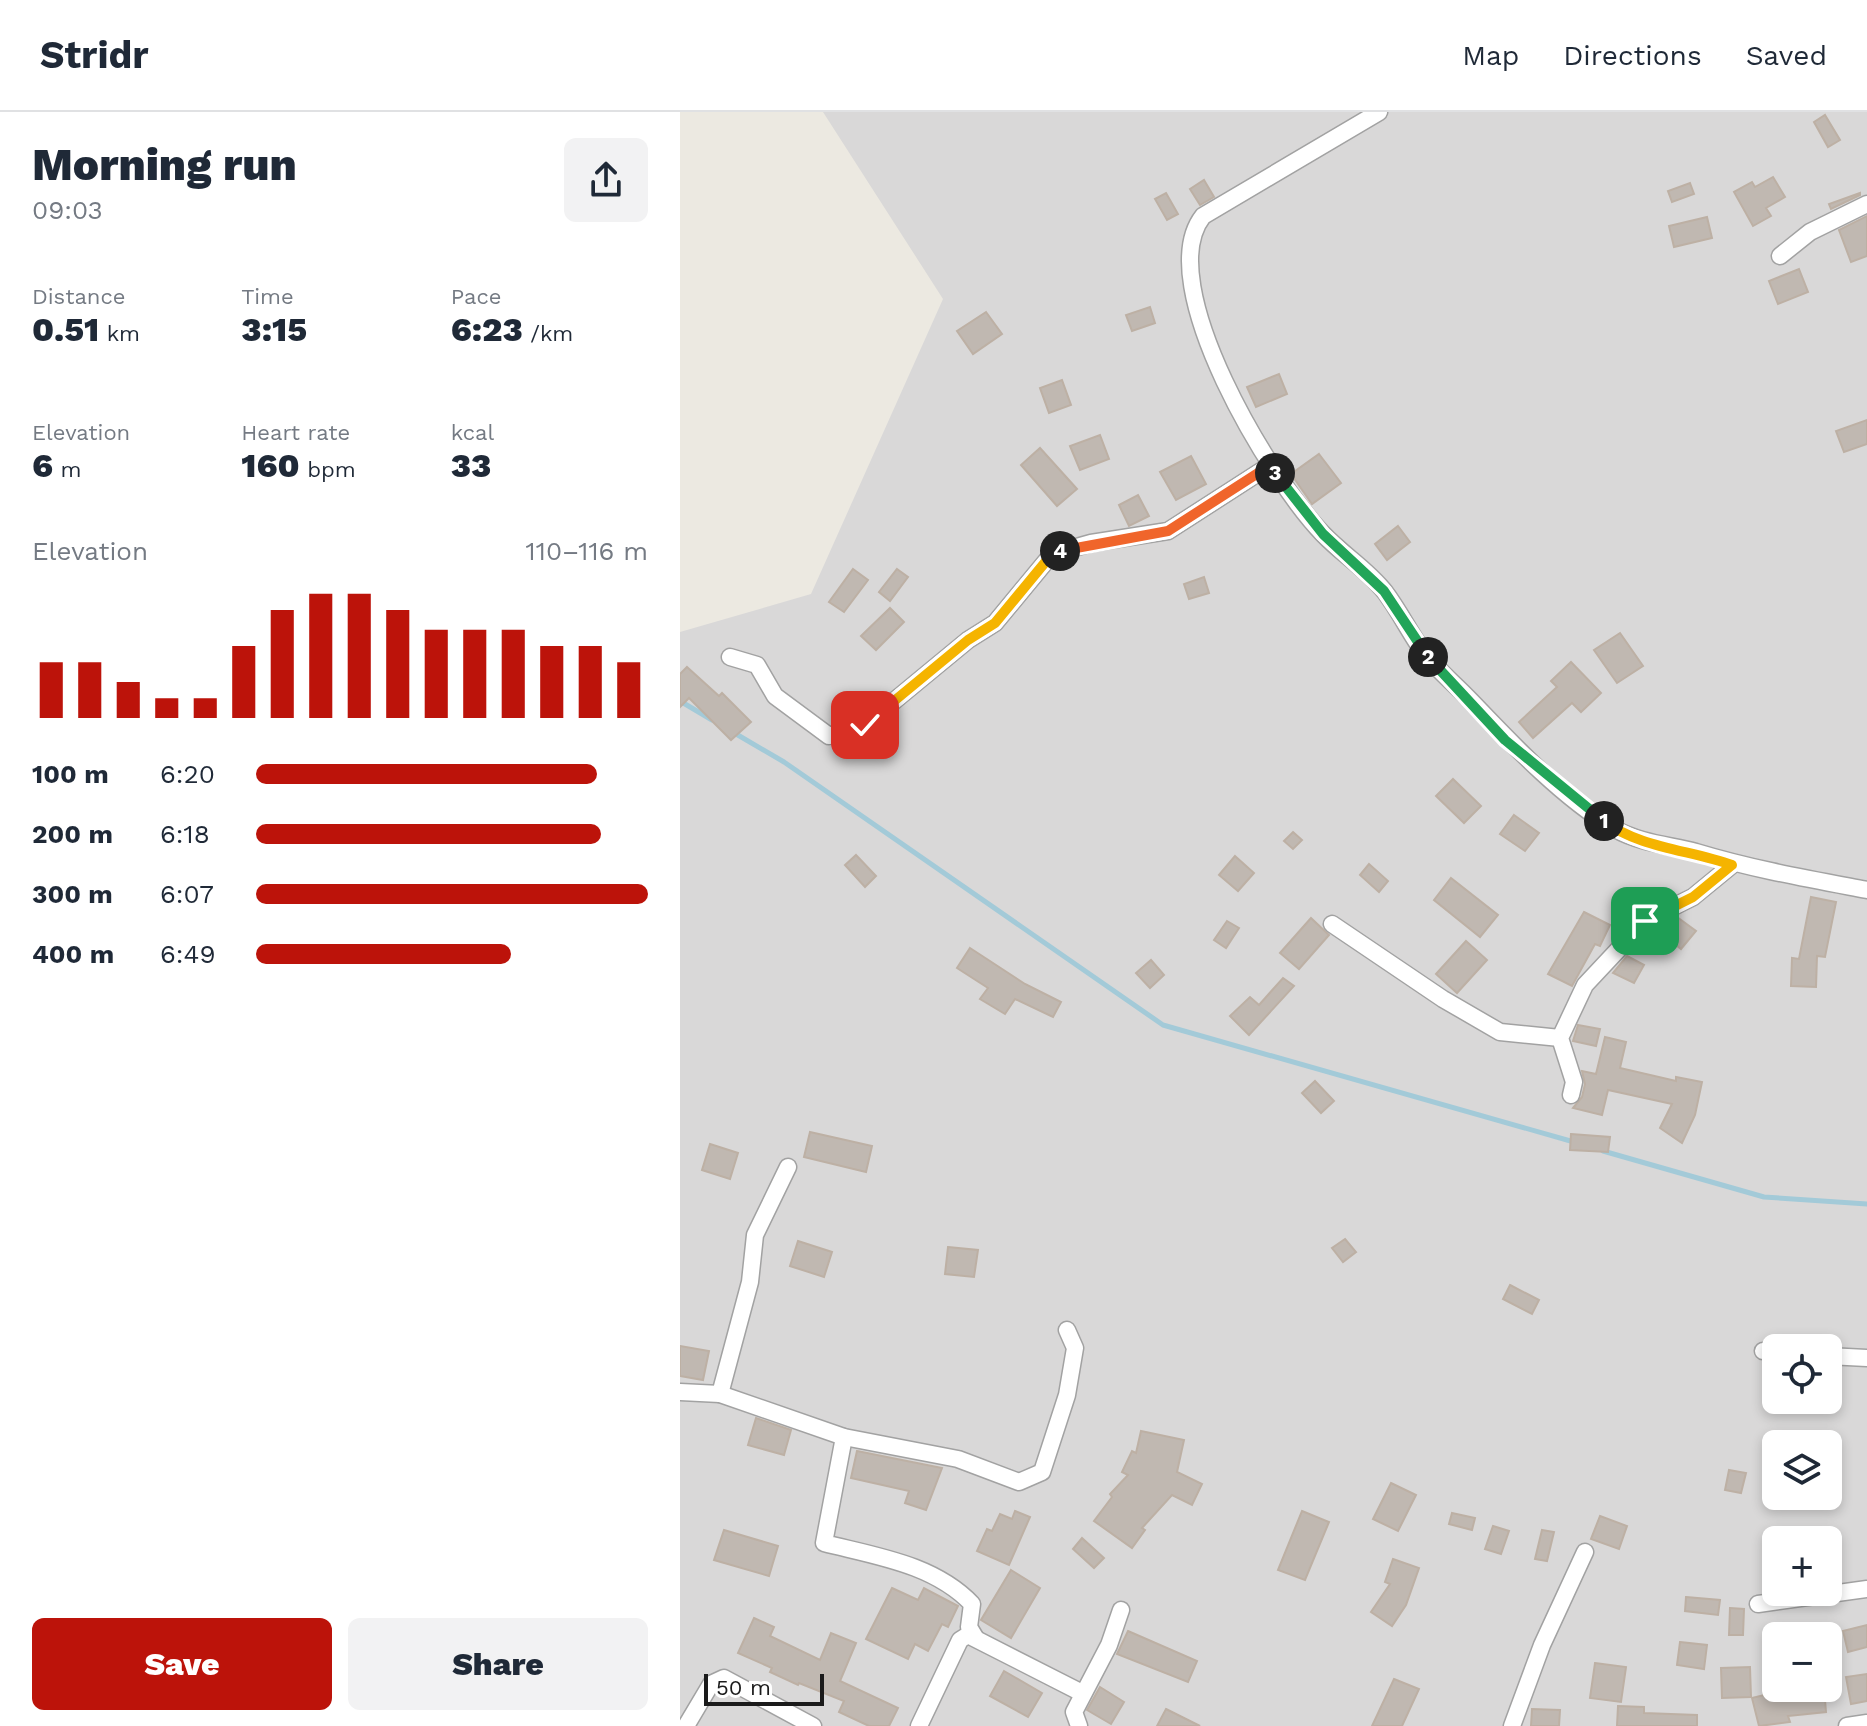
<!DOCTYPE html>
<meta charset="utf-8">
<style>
:root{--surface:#fff;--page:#f2f2f3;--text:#1f2937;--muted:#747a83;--line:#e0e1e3;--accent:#bc130a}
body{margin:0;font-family:"Work Sans",sans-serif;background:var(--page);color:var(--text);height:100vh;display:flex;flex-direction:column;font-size:30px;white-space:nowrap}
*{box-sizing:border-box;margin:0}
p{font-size:26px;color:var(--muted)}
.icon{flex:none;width:44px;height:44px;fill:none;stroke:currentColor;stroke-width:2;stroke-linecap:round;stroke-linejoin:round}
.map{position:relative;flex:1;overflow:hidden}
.details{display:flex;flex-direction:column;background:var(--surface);width:680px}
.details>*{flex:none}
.fabs{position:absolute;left:1082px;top:1222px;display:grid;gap:16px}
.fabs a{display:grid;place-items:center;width:80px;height:80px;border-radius:12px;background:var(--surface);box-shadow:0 4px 12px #0003;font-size:40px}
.scale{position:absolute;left:24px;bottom:20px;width:120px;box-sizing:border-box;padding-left:8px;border:4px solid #1b1b1b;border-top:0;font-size:22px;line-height:28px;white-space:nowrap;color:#1b1b1b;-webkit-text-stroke:6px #fff;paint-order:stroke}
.pin{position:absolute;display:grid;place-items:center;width:68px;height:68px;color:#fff;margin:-34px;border-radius:16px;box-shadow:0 4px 12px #0006}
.km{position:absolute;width:40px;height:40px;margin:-20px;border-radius:50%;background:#222;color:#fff;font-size:22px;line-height:40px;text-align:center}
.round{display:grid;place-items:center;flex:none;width:84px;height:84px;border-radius:12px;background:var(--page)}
.headline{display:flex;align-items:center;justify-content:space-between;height:136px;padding:0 32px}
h1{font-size:44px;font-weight:800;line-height:60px}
.metrics{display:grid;grid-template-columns:repeat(3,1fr);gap:12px;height:136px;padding:8px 32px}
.metrics div{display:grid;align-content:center}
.metrics b{font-size:34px;font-weight:800}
.metrics small{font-size:22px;font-weight:400}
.metrics p{font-size:22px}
.chart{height:224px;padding:16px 32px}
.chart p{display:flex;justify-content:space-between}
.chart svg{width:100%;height:144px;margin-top:8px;stroke:var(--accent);stroke-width:6}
.primary-button{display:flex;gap:16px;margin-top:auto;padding:16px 32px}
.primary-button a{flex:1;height:92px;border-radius:12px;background:var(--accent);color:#fff;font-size:32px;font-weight:800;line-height:92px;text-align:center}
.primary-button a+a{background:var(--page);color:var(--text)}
ul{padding:0 32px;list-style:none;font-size:26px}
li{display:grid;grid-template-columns:128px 96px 1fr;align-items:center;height:60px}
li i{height:20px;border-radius:10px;background:var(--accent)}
header{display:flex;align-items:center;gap:48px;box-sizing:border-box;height:112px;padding:0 40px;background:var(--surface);border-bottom:2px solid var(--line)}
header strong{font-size:38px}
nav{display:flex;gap:44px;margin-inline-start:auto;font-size:28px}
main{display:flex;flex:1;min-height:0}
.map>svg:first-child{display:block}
.residential{fill:#d9d8d8;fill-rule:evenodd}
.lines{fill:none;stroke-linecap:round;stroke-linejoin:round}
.stream{stroke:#a3cad8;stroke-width:5}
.building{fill:#c0b8b1;stroke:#bdb0a4;stroke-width:2}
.street-casing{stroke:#a2a2a2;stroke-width:19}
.street{stroke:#fff;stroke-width:16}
.split-1-casing{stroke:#fff;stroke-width:16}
.split-2-casing{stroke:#fff;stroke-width:16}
.split-3-casing{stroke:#fff;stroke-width:16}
.split-4-casing{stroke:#fff;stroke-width:16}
.split-5-casing{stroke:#fff;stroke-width:16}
.split-1{stroke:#f5b400;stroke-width:10}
.split-2{stroke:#22a559;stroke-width:10}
.split-3{stroke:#22a559;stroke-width:10}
.split-4{stroke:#f0652b;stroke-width:10}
.split-5{stroke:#f5b400;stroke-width:10}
</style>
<header>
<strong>Stridr</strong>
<nav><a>Map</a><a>Directions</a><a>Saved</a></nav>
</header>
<main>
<section class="details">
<div class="headline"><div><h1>Morning run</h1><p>09:03</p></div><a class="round"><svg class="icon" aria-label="share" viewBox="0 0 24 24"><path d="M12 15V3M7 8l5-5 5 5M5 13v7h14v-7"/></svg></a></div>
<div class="metrics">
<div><p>Distance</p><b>0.51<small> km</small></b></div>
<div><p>Time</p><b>3:15</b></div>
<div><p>Pace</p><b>6:23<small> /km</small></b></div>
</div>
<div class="metrics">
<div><p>Elevation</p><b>6<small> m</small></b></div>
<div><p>Heart rate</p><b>160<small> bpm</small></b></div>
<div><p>kcal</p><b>33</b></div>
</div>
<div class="chart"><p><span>Elevation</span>110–116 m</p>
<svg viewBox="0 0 160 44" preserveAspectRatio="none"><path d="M5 44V27M15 44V27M25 44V33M35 44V38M45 44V38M55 44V22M65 44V11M75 44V6M85 44V6M95 44V11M105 44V17M115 44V17M125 44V17M135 44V22M145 44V22M155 44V27"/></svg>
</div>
<ul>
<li><b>100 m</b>6:20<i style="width:87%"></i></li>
<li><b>200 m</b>6:18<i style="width:88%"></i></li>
<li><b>300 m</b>6:07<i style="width:100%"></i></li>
<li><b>400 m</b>6:49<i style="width:65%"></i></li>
</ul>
<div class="primary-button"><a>Save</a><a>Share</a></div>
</section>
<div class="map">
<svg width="1187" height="1614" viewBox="0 0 1187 1614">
<rect width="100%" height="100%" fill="#ece9e1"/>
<path class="residential" d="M 143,0 L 1187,0 L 1187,1614 L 0,1614 L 0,520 L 131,482 L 263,187 ZM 1096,1236 L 1148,1236 L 1148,1288 L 1096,1288 ZM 1096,1332 L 1148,1332 L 1148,1384 L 1096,1384 ZM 1096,1428 L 1148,1428 L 1148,1480 L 1096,1480 ZM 1096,1524 L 1148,1524 L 1148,1576 L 1096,1576 Z"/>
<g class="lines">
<g class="stream">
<path d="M 0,589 L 32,608"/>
<path d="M 51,619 L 104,650 L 483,913 L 894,1030"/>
<path d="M 923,1039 L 1084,1085 L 1187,1092"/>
</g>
</g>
<g class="building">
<path d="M 1145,3 L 1160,28 L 1148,35 L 1134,10 Z"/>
<path d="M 1093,65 L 1105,85 L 1086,96 L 1091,104 L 1073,114 L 1054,80 L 1072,70 L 1075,75 Z"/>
<path d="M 524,68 L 534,85 L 520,93 L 510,77 Z"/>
<path d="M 1010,71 L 1014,82 L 992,90 L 988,79 Z"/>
<path d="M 486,81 L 498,102 L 487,108 L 475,87 Z"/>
<path d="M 1180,81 L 1180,83 L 1151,97 L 1149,92 Z"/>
<path d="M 1187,104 L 1187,144 L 1171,150 L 1159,118 Z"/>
<path d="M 1027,105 L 1032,126 L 994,135 L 989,114 Z"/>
<path d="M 1119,157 L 1128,180 L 1098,192 L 1089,169 Z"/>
<path d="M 470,195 L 475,211 L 452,219 L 446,203 Z"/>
<path d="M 306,200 L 322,222 L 293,242 L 277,219 Z"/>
<path d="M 599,262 L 607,282 L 576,295 L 567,275 Z"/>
<path d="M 382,268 L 391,293 L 369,301 L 360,276 Z"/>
<path d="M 1187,308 L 1187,332 L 1164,340 L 1156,319 Z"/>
<path d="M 420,323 L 429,347 L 400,358 L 390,334 Z"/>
<path d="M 360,336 L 397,377 L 377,394 L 341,353 Z"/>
<path d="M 639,342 L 661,371 L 632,392 L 611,362 Z"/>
<path d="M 511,344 L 526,372 L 496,388 L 480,360 Z"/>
<path d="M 458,383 L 469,404 L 449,414 L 439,393 Z"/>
<path d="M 718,414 L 730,430 L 707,448 L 695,432 Z"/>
<path d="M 173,457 L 188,468 L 164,500 L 149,490 Z"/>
<path d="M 217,457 L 228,465 L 210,489 L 199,480 Z"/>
<path d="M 524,465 L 529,481 L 509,487 L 504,472 Z"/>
<path d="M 210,496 L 224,510 L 196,538 L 181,524 Z"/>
<path d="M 940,521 L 963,554 L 937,571 L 914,538 Z"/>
<path d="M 891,550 L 921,581 L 901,600 L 892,591 L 853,626 L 839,610 L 877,575 L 871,569 Z"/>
<path d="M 7,555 L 39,584 L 42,581 L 71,610 L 51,628 L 9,586 L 0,595 L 0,562 Z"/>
<path d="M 773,667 L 801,694 L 784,711 L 756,684 Z"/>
<path d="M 834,703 L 859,721 L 845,739 L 820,722 Z"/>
<path d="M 613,720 L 622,728 L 613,737 L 604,729 Z"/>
<path d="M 176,743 L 196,764 L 185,775 L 165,753 Z"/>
<path d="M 555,744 L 574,761 L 558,779 L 539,763 Z"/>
<path d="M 689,752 L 708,769 L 699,780 L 680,763 Z"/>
<path d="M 771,766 L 818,803 L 800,825 L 754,788 Z"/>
<path d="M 1131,785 L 1156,790 L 1145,845 L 1137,844 L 1136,875 L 1111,874 L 1112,846 L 1119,847 Z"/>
<path d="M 904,800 L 930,813 L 920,834 L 915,832 L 892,874 L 868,862 Z"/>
<path d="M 997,805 L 1016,819 L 1001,837 L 980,820 Z"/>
<path d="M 631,806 L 649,823 L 619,857 L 600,841 Z"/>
<path d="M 547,809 L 559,816 L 546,836 L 534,828 Z"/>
<path d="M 786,829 L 807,848 L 777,881 L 756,862 Z"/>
<path d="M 290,836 L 345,872 L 381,890 L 373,905 L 335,887 L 325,902 L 300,887 L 308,876 L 277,856 Z"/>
<path d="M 947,844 L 964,853 L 954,871 L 933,861 Z"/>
<path d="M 471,848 L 484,863 L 470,876 L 456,861 Z"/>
<path d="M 603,866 L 614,874 L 569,923 L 550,904 L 570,885 L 579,893 Z"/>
<path d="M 898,913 L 920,917 L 916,934 L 893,929 Z"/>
<path d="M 925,925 L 946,930 L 940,956 L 996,969 L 996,965 L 1022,970 L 1015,1003 L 1002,1031 L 980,1016 L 992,992 L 928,978 L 922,1003 L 893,996 L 902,985 L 905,972 L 902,959 L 916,962 Z"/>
<path d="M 635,969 L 654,989 L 641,1001 L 622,981 Z"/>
<path d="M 130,1020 L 192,1034 L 186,1060 L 124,1045 Z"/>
<path d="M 891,1022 L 930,1025 L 928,1040 L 890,1038 Z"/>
<path d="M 30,1032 L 58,1041 L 50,1067 L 22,1058 Z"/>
<path d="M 665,1127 L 676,1140 L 663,1150 L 652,1136 Z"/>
<path d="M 118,1129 L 152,1140 L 144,1165 L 110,1154 Z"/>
<path d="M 268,1135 L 298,1138 L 294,1165 L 265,1162 Z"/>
<path d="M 830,1173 L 859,1188 L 852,1202 L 823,1187 Z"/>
<path d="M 0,1234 L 29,1239 L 23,1268 L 0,1264 Z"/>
<path d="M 76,1306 L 111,1318 L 104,1343 L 68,1333 Z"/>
<path d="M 461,1319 L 504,1328 L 497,1360 L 522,1372 L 512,1393 L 492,1383 L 462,1416 L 465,1418 L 452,1436 L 414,1409 L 432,1385 L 430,1382 L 448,1363 L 442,1360 L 452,1339 L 456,1341 Z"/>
<path d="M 177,1339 L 262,1356 L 246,1398 L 225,1391 L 229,1379 L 171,1366 Z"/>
<path d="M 1049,1358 L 1066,1361 L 1061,1381 L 1045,1378 Z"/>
<path d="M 711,1371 L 736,1383 L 718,1419 L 693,1407 Z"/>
<path d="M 335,1399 L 350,1405 L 329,1453 L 297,1439 L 307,1417 L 312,1419 L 320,1402 L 332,1407 Z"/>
<path d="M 622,1399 L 649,1410 L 625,1468 L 598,1458 Z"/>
<path d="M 772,1401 L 795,1406 L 792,1418 L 769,1412 Z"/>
<path d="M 920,1404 L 947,1414 L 939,1437 L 911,1427 Z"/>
<path d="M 813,1414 L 829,1419 L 821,1442 L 805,1437 Z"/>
<path d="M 44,1418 L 98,1434 L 89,1464 L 34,1448 Z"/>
<path d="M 862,1418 L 874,1420 L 867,1449 L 855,1447 Z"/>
<path d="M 402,1426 L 424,1446 L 414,1456 L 393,1437 Z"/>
<path d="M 713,1447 L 739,1456 L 726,1493 L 712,1514 L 691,1500 L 710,1472 L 705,1470 Z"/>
<path d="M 331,1458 L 360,1476 L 331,1526 L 301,1508 Z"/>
<path d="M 212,1476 L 238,1488 L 244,1476 L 278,1494 L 268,1515 L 262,1512 L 248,1539 L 235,1532 L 228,1547 L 186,1527 Z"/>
<path d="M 1006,1485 L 1040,1488 L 1038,1503 L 1005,1499 Z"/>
<path d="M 1050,1496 L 1064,1497 L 1063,1523 L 1049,1523 Z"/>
<path d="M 74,1506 L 94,1515 L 90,1524 L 140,1548 L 151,1521 L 176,1531 L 160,1569 L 218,1596 L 209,1614 L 189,1614 L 159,1600 L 164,1589 L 119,1571 L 118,1573 L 90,1560 L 92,1556 L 58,1541 Z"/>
<path d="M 1187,1513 L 1187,1535 L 1168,1540 L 1163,1519 Z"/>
<path d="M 448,1519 L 517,1549 L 508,1570 L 437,1542 Z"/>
<path d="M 1000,1530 L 1027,1533 L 1024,1557 L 997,1553 Z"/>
<path d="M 915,1551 L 946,1555 L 941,1590 L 910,1586 Z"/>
<path d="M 1070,1555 L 1071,1585 L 1042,1586 L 1041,1556 Z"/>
<path d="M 324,1559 L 362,1581 L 348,1605 L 310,1584 Z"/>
<path d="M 1187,1562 L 1187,1589 L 1171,1592 L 1166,1565 Z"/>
<path d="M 714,1567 L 739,1577 L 722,1614 L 692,1614 Z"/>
<path d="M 420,1575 L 444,1590 L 431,1612 L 407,1598 Z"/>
<path d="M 1113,1576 L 1144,1576 L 1146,1600 L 1108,1604 L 1110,1610 L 1079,1614 L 1072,1586 Z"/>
<path d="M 938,1594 L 964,1595 L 964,1601 L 1017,1603 L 1017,1614 L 937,1614 Z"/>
<path d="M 486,1597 L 520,1614 L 477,1614 Z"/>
<path d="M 852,1597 L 880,1598 L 879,1614 L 851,1614 Z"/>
</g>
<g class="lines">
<defs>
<g id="street">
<path d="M 699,0 L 523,104 C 470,171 593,371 643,422 C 663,443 687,457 705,480 C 721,501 732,526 748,546 C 761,561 777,574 791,589 C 834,634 881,684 935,717 C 960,731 989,733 1016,740 C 1072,757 1129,767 1187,778"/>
<path d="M 1100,144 L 1130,120 L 1187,92"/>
<path d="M 50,545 L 77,553 L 95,584 L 149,624 L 185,613 L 288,528 L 315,511 L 372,442 L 411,431 L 488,419 L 589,354"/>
<path d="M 652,812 L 763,887 L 820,920 L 880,926"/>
<path d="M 891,983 L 894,970 L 880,926 L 905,873 L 965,809 L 1013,785 L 1052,753"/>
<path d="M 1083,1239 L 1096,1240"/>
<path d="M 1148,1244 L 1187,1246"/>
<path d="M 0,1280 L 40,1282 L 164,1325 L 278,1347 L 339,1370 L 362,1360 L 387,1283 L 395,1236 L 387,1218"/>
<path d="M 40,1282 L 70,1170 L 75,1123 L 108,1055"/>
<path d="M 164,1325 L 144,1431 C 195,1444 254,1452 292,1492 L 289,1515 L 295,1525"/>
<path d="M 1078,1492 L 1187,1477"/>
<path d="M 6,1614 L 31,1572 L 44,1566 L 133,1614"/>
<path d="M 239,1614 L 280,1528 L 288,1523 L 402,1581"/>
<path d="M 399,1614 L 394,1600 L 429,1533 L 441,1498"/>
<path d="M 832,1614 L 862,1533 L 905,1440"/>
<path d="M 1167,1614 L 1187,1611"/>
</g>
</defs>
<use href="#street" class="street-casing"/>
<use href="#street" class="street"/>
</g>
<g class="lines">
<defs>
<path id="split-1" d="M 924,709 C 959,736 1011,738 1052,753 L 1013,785 L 965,809"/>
<path id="split-2" d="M 748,545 L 825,628 L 924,709"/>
<path id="split-3" d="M 595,361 L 643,422 L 704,479 L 748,545"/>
<path id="split-4" d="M 380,439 L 488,419 L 589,354 L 595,361"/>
<path id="split-5" d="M 185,613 L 288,528 L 315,511 L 372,442 L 380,439"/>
</defs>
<use href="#split-1" class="split-1-casing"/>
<use href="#split-2" class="split-2-casing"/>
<use href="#split-3" class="split-3-casing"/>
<use href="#split-4" class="split-4-casing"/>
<use href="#split-5" class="split-5-casing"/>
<use href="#split-1" class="split-1"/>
<use href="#split-2" class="split-2"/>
<use href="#split-3" class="split-3"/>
<use href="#split-4" class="split-4"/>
<use href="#split-5" class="split-5"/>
</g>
</svg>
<div class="fabs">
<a><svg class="icon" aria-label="locate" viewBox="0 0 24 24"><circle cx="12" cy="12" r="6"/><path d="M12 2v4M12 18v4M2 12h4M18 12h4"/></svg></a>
<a><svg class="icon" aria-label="layers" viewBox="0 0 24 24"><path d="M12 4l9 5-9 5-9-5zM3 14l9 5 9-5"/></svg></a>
<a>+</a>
<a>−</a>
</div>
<div class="scale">50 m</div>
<div class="pin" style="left:965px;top:809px;background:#1e9e55"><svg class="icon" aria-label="arrive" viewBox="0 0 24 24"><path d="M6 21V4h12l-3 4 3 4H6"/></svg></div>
<div class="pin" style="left:185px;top:613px;background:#d93025"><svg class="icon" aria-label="check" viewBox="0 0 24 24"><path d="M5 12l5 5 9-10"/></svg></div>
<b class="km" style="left:924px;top:709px">1</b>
<b class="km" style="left:748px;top:545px">2</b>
<b class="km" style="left:595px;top:361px">3</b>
<b class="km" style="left:380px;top:439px">4</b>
</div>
</main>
